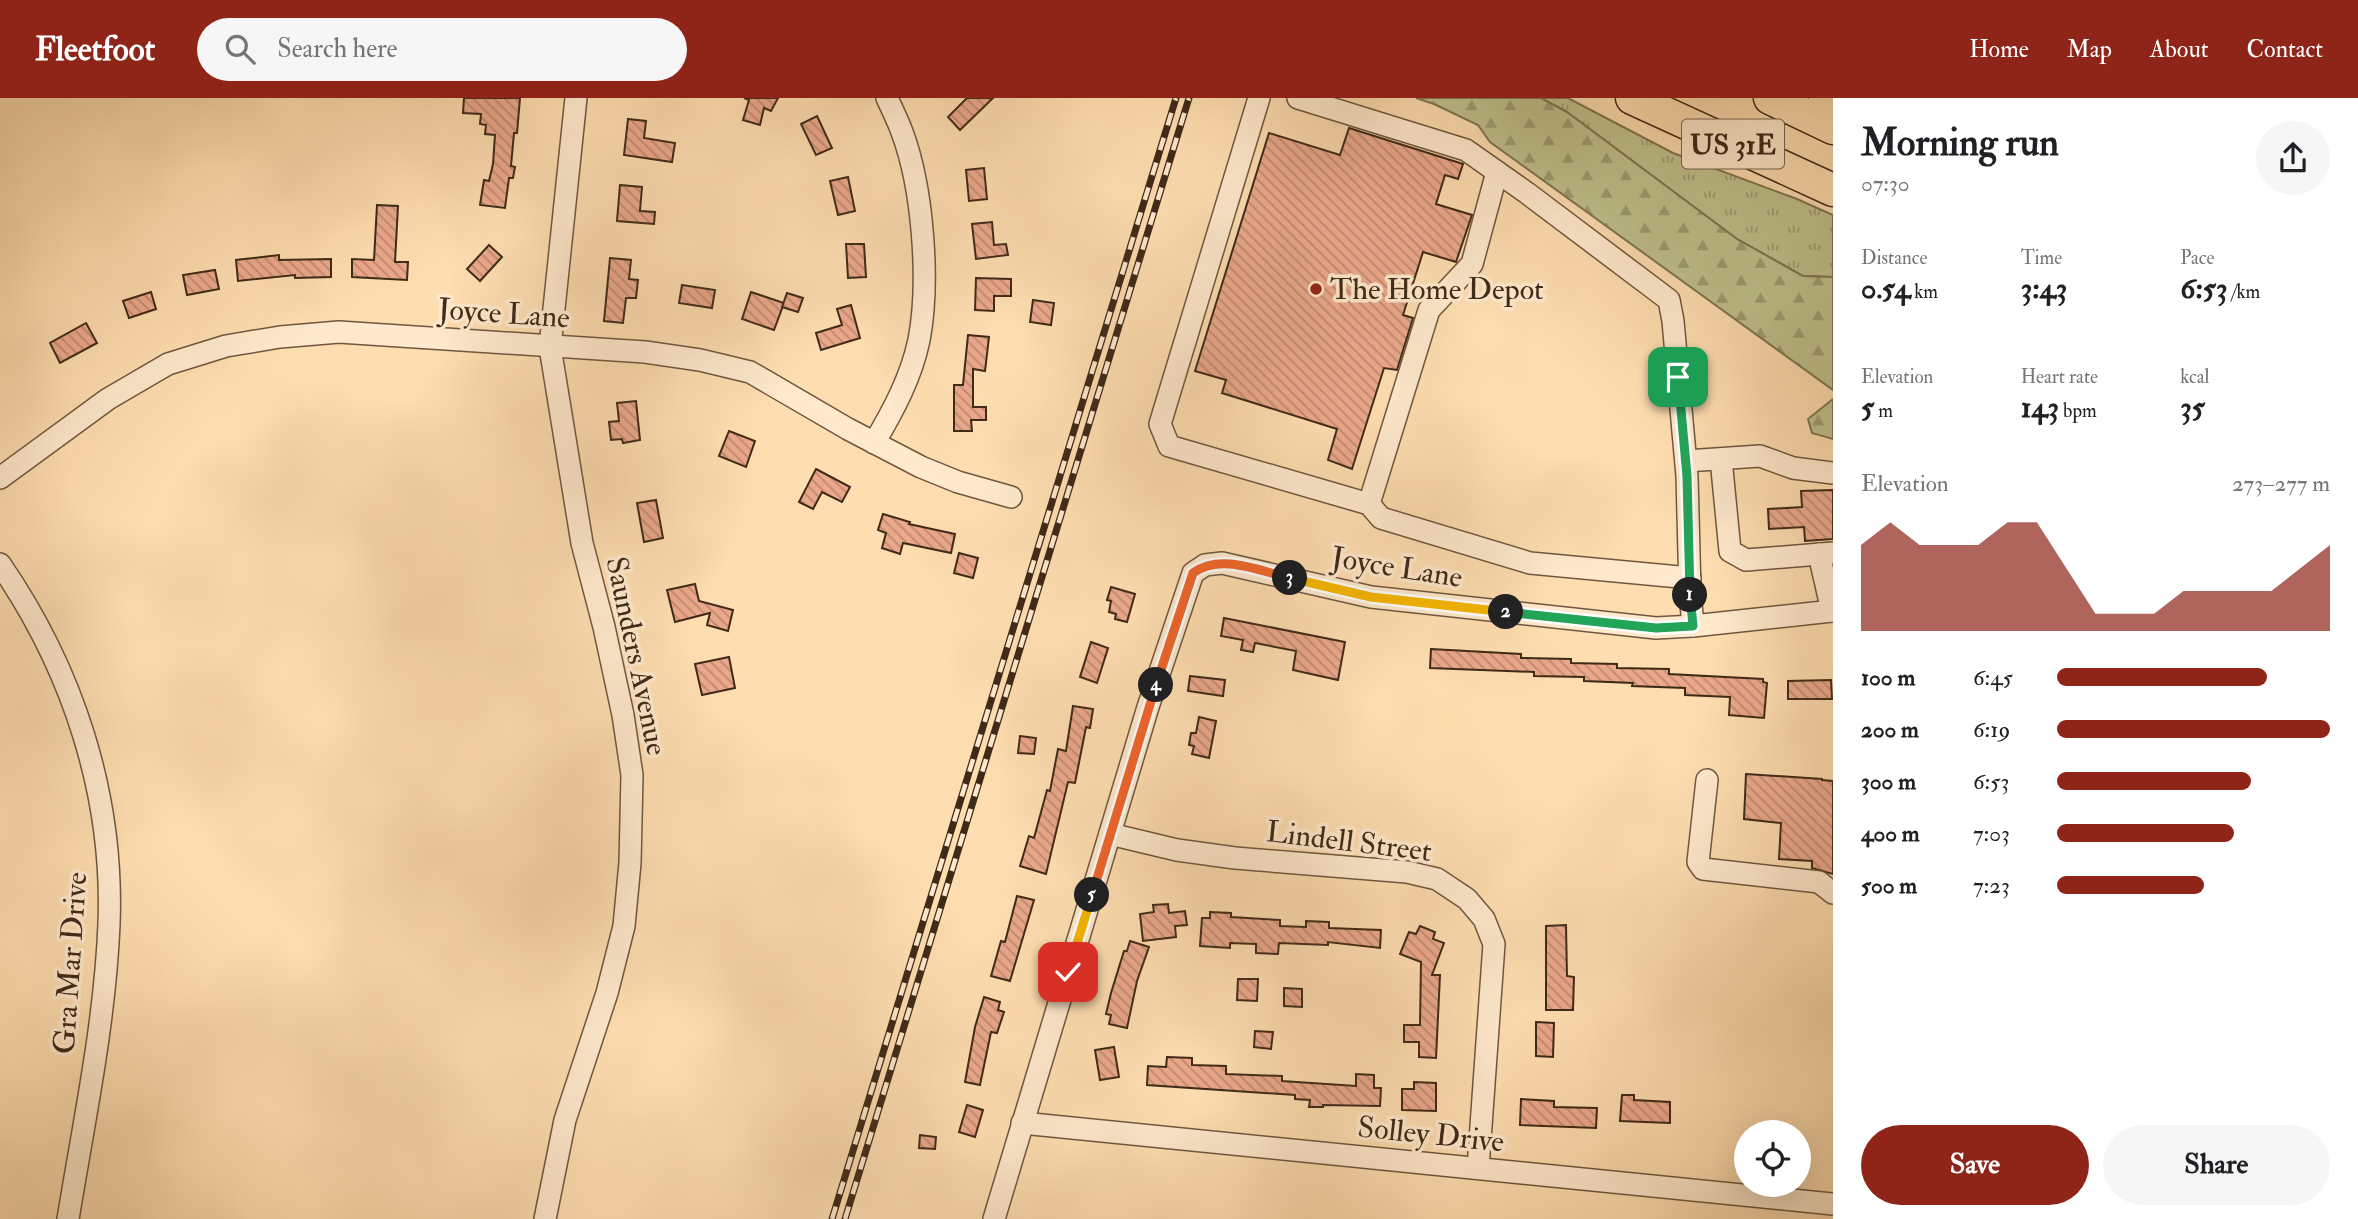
<!DOCTYPE html>
<meta charset="utf-8">
<style>
:root{--surface:#fff;--page:#f6f6f6;--text:#202124;--muted:#757577;--accent:#8f2418}
body{margin:0;font-family:"IM FELL Double Pica",serif;background:var(--page);color:var(--text);height:100vh;display:flex;flex-direction:column;font-size:26px;white-space:nowrap}
*{box-sizing:border-box;margin:0}
p{font-size:23px;color:var(--muted)}
.icon{flex:none;width:38px;height:38px;fill:none;stroke:currentColor;stroke-width:2;stroke-linecap:round;stroke-linejoin:round}
.map{position:relative;flex:1;overflow:hidden}
.details{display:flex;flex-direction:column;background:var(--surface);width:525px}
.details>*{flex:none}
.tools{position:absolute;left:1734px;top:1022px;display:grid;gap:14px}
.tools a{display:grid;place-items:center;width:77px;height:77px;border-radius:50%;background:var(--surface);box-shadow:0 7px 28px #0002;font-size:35px}
.pin{position:absolute;display:grid;place-items:center;width:60px;height:60px;color:#fff;margin:-30px;border-radius:14px;box-shadow:0 4px 10px #0006}
.km{position:absolute;width:35px;height:35px;margin:-18px;border-radius:50%;background:#222;color:#fff;font-size:19px;line-height:35px;text-align:center}
.round{display:grid;place-items:center;flex:none;width:74px;height:74px;border-radius:37px;background:var(--page)}
.head{display:flex;align-items:center;justify-content:space-between;height:119px;padding:0 28px}
h1{font-size:38px;font-weight:800;line-height:52px}
.metrics{display:grid;grid-template-columns:repeat(3,1fr);gap:10px;height:119px;padding:7px 28px}
.metrics div{display:grid;align-content:center}
.metrics b{font-size:30px;font-weight:800}
.metrics small{font-size:19px;font-weight:400}
.metrics p{font-size:19px}
.chart{height:196px;padding:14px 28px}
.chart p{display:flex;justify-content:space-between}
.chart svg{width:100%;height:126px;margin-top:7px;fill:var(--accent);opacity:.7}
.cta{display:flex;gap:14px;margin-top:auto;padding:14px 28px}
.cta a{flex:1;height:80px;border-radius:42px;background:var(--accent);color:#fff;font-size:28px;font-weight:800;line-height:80px;text-align:center}
.cta a+a{background:var(--page);color:var(--text)}
ul{padding:0 28px;list-style:none;font-size:23px}
li{display:grid;grid-template-columns:112px 84px 1fr;align-items:center;height:52px}
li i{height:18px;border-radius:9px;background:var(--accent)}
header{display:flex;align-items:center;gap:42px;box-sizing:border-box;height:98px;padding:0 35px;background:var(--accent);color:#fff}
header strong{font-size:33px}
nav{display:flex;gap:38px;margin-inline-start:auto;font-size:24px}
.search{width:490px;height:63px;background:var(--page);display:flex;align-items:center;gap:18px;box-sizing:border-box;padding:0 24px;border-radius:38px;color:var(--muted);font-size:26px}
main{display:flex;flex:1;min-height:0}
.map>svg:first-child{display:block}
.grass{fill:url(#grass-tufts);stroke:#7f7652;stroke-width:2}
.forest{fill:url(#forest-firs);stroke:#7f7652;stroke-width:2}
.building{fill:url(#building-back-hatch);stroke:#3f2a18;stroke-width:2}
.lines{fill:none;stroke-linecap:round;stroke-linejoin:round}
.minor-casing{stroke:#6f573e;stroke-width:24}
.highway-casing{stroke:#3f2a18;stroke-width:35}
.minor{stroke:#fee9cc;stroke-width:21}
.highway{stroke:#feddb0;stroke-width:32}
.rail-casing{stroke:#3f2a18;stroke-width:7}
.rail{stroke:#fee9cc;stroke-width:4.5;stroke-dasharray:13;stroke-linecap:butt}
.split-1-casing{stroke:#fff;stroke-width:14}
.split-2-casing{stroke:#fff;stroke-width:14}
.split-3-casing{stroke:#fff;stroke-width:14}
.split-4-casing{stroke:#fff;stroke-width:14}
.split-5-casing{stroke:#fff;stroke-width:14}
.split-6-casing{stroke:#fff;stroke-width:14}
.split-1{stroke:#22a559;stroke-width:9}
.split-2{stroke:#22a559;stroke-width:9}
.split-3{stroke:#f5b400;stroke-width:9}
.split-4{stroke:#f0652b;stroke-width:9}
.split-5{stroke:#f0652b;stroke-width:9}
.split-6{stroke:#f5b400;stroke-width:9}
.poi-dot{fill:#8f2418;stroke:#fee9cc;stroke-width:2.5}
.labels{text-anchor:middle;stroke-width:7;stroke-linejoin:round;paint-order:stroke}
.shield{fill:#fee9cc;stroke:#78634e;stroke-width:2}
.shield-label{font-size:28px;font-weight:bold;fill:#3f2a18}
.poi-label{font-size:30px;fill:#3f2a18;stroke:#fee9cc;text-anchor:start}
.street-label{font-size:30px;fill:#3f2a18;stroke:#fee9cc}
</style>
<header>
<strong>Fleetfoot</strong>
<div class="search"><svg class="icon" aria-label="search" viewBox="0 0 24 24"><circle cx="10" cy="10" r="6"/><path d="M15 15l6 6"/></svg>Search here</div>
<nav><a>Home</a><a>Map</a><a>About</a><a>Contact</a></nav>
</header>
<main>
<div class="map">
<svg width="1833" height="1121" viewBox="0 0 1833 1121">
<defs>
<pattern id="grass-tufts" width="24" height="20" patternUnits="userSpaceOnUse" patternTransform="scale(1.75)"><rect width="24" height="20" fill="#bfc18c"/><path d="M3 7l-1-3M5 7V3M7 7l1-3M15 17l-1-3M17 17v-4M19 17l1-3" fill="none" stroke="#9d9d71"/></pattern>
<pattern id="forest-firs" width="22" height="20" patternUnits="userSpaceOnUse" patternTransform="scale(1.75)"><rect width="22" height="20" fill="#bfc18c"/><path d="M5 1l3.5 6h-7zM16 11l3.5 6h-7z" fill="#9d9d71"/></pattern>
<pattern id="building-back-hatch" width="6" height="6" patternUnits="userSpaceOnUse" patternTransform="scale(1.75)"><rect width="6" height="6" fill="#eba88b"/><path d="M-1 5l2 2M0 0l6 6M5-1l2 2" fill="none" stroke="#c08971"/></pattern>
</defs>
<rect width="100%" height="100%" fill="#feddb0"/>
<filter id="stains"><feTurbulence type="fractalNoise" baseFrequency=".00286" numOctaves="4"/><feColorMatrix values="0 0 0 0 .2 0 0 0 0 .09 0 0 0 0 .02 0 0 0 .5 -.17"/></filter>
<radialGradient id="worn" r=".72"><stop offset=".6" stop-color="#630" stop-opacity="0"/><stop offset="1" stop-color="#630" stop-opacity=".3"/></radialGradient>
<path class="grass" d="M 1541,0 L 1568,0 L 1673,55 L 1797,101 L 1833,117 L 1833,179 L 1803,178 L 1737,141 L 1567,14 Z"/>
<g class="forest">
<path d="M 1416,0 L 1541,0 L 1567,14 L 1737,141 L 1803,178 L 1833,179 L 1833,292 L 1490,44 L 1478,27 L 1434,6 Z"/>
<path d="M 1833,301 L 1833,341 L 1812,335 L 1808,321 Z"/>
</g>
<g class="building">
<path d="M 464,0 L 520,0 L 517,35 L 514,35 L 511,68 L 515,69 L 513,80 L 509,80 L 505,110 L 480,107 L 484,82 L 489,83 L 493,66 L 495,37 L 485,36 L 486,27 L 480,26 L 481,16 L 463,15 Z"/>
<path d="M 744,0 L 778,0 L 771,13 L 764,10 L 760,27 L 743,22 L 749,2 Z"/>
<path d="M 967,0 L 993,0 L 960,32 L 948,19 Z"/>
<path d="M 817,18 L 832,50 L 816,57 L 801,26 Z"/>
<path d="M 628,21 L 646,23 L 644,40 L 675,45 L 672,64 L 624,57 Z"/>
<path d="M 1349,30 L 1463,66 L 1458,81 L 1445,77 L 1436,106 L 1472,117 L 1456,164 L 1423,154 L 1403,217 L 1413,220 L 1397,272 L 1384,270 L 1352,371 L 1328,362 L 1337,331 L 1222,295 L 1226,282 L 1195,273 L 1269,35 L 1340,57 Z"/>
<path d="M 984,70 L 987,101 L 969,103 L 966,72 Z"/>
<path d="M 848,79 L 855,113 L 838,117 L 830,83 Z"/>
<path d="M 620,87 L 642,89 L 640,113 L 655,114 L 654,126 L 617,123 Z"/>
<path d="M 377,107 L 398,108 L 395,164 L 408,164 L 407,182 L 352,179 L 352,161 L 374,162 Z"/>
<path d="M 992,124 L 994,147 L 1006,146 L 1008,157 L 976,161 L 972,126 Z"/>
<path d="M 846,146 L 864,146 L 866,179 L 848,180 Z"/>
<path d="M 489,147 L 502,159 L 480,183 L 467,171 Z"/>
<path d="M 279,157 L 279,162 L 331,161 L 331,179 L 295,180 L 295,177 L 238,183 L 236,162 Z"/>
<path d="M 610,160 L 631,162 L 629,181 L 638,182 L 636,200 L 626,200 L 623,225 L 604,223 Z"/>
<path d="M 215,172 L 219,191 L 187,197 L 183,177 Z"/>
<path d="M 976,180 L 1011,181 L 1011,198 L 994,198 L 994,213 L 975,212 Z"/>
<path d="M 682,187 L 715,192 L 712,210 L 679,205 Z"/>
<path d="M 151,194 L 156,211 L 129,220 L 123,203 Z"/>
<path d="M 751,194 L 784,205 L 774,232 L 742,221 Z"/>
<path d="M 787,195 L 803,200 L 798,214 L 782,209 Z"/>
<path d="M 1033,202 L 1054,205 L 1051,227 L 1030,224 Z"/>
<path d="M 851,207 L 860,240 L 821,252 L 816,235 L 842,227 L 837,211 Z"/>
<path d="M 86,225 L 97,245 L 60,265 L 50,245 Z"/>
<path d="M 968,237 L 989,239 L 985,273 L 973,271 L 973,309 L 986,309 L 986,322 L 971,322 L 972,333 L 954,333 L 954,287 L 963,287 Z"/>
<path d="M 636,303 L 640,342 L 623,345 L 622,341 L 611,342 L 609,324 L 619,323 L 617,305 Z"/>
<path d="M 729,333 L 755,343 L 746,369 L 719,358 Z"/>
<path d="M 816,371 L 850,389 L 842,404 L 822,394 L 813,411 L 799,404 Z"/>
<path d="M 1833,392 L 1833,441 L 1805,443 L 1804,429 L 1769,431 L 1768,411 L 1802,409 L 1801,393 Z"/>
<path d="M 656,402 L 663,440 L 644,444 L 637,405 Z"/>
<path d="M 883,416 L 910,424 L 909,426 L 955,436 L 951,455 L 903,445 L 900,456 L 882,450 L 886,435 L 878,432 Z"/>
<path d="M 959,455 L 978,460 L 973,480 L 954,475 Z"/>
<path d="M 695,486 L 699,503 L 733,512 L 728,533 L 707,527 L 710,515 L 675,524 L 667,492 Z"/>
<path d="M 1111,489 L 1135,496 L 1127,524 L 1115,521 L 1116,516 L 1109,514 L 1111,503 L 1107,502 Z"/>
<path d="M 1224,520 L 1345,544 L 1338,582 L 1293,572 L 1296,553 L 1255,545 L 1253,554 L 1241,552 L 1243,542 L 1221,538 Z"/>
<path d="M 1091,544 L 1108,550 L 1097,585 L 1080,579 Z"/>
<path d="M 1431,551 L 1521,556 L 1521,560 L 1571,561 L 1571,565 L 1617,566 L 1617,570 L 1669,571 L 1669,576 L 1763,581 L 1763,584 L 1767,585 L 1764,620 L 1729,617 L 1730,599 L 1685,597 L 1685,590 L 1632,588 L 1633,585 L 1584,583 L 1584,579 L 1534,578 L 1534,574 L 1430,570 Z"/>
<path d="M 729,559 L 735,590 L 702,597 L 695,566 Z"/>
<path d="M 1190,578 L 1225,582 L 1223,598 L 1188,593 Z"/>
<path d="M 1831,582 L 1832,601 L 1788,601 L 1788,583 Z"/>
<path d="M 1073,608 L 1093,611 L 1090,630 L 1086,629 L 1075,685 L 1068,684 L 1046,776 L 1020,768 L 1029,738 L 1034,740 L 1047,692 L 1050,693 L 1058,651 L 1066,653 Z"/>
<path d="M 1199,619 L 1216,623 L 1209,660 L 1192,656 L 1194,648 L 1189,647 L 1191,635 L 1196,635 Z"/>
<path d="M 1020,638 L 1036,640 L 1034,656 L 1018,655 Z"/>
<path d="M 1746,676 L 1822,681 L 1822,682 L 1833,683 L 1833,776 L 1812,770 L 1812,763 L 1779,761 L 1781,725 L 1744,721 Z"/>
<path d="M 1017,798 L 1034,802 L 1010,883 L 991,878 L 1001,843 L 1005,844 Z"/>
<path d="M 1168,806 L 1169,815 L 1185,813 L 1187,827 L 1175,828 L 1176,839 L 1143,843 L 1140,816 L 1154,814 L 1153,807 Z"/>
<path d="M 1210,814 L 1231,815 L 1231,819 L 1280,822 L 1280,828 L 1306,829 L 1306,823 L 1329,824 L 1329,830 L 1381,832 L 1380,850 L 1328,844 L 1328,847 L 1279,845 L 1278,856 L 1256,855 L 1256,846 L 1230,845 L 1230,850 L 1200,848 L 1202,820 L 1210,820 Z"/>
<path d="M 1566,827 L 1567,878 L 1574,879 L 1573,912 L 1546,912 L 1546,828 Z"/>
<path d="M 1420,828 L 1435,834 L 1433,841 L 1444,845 L 1432,877 L 1440,877 L 1436,960 L 1419,959 L 1419,944 L 1404,944 L 1404,927 L 1420,927 L 1421,864 L 1400,856 L 1409,834 L 1416,836 Z"/>
<path d="M 1130,843 L 1149,849 L 1137,883 L 1127,930 L 1109,926 L 1111,917 L 1106,916 L 1111,895 L 1124,853 L 1127,853 Z"/>
<path d="M 1238,881 L 1258,881 L 1257,903 L 1237,902 Z"/>
<path d="M 1284,890 L 1302,891 L 1302,909 L 1284,908 Z"/>
<path d="M 984,899 L 1000,904 L 998,912 L 1004,914 L 997,935 L 991,934 L 980,987 L 965,984 L 975,929 Z"/>
<path d="M 1536,924 L 1554,925 L 1553,959 L 1536,958 Z"/>
<path d="M 1255,933 L 1273,934 L 1271,951 L 1254,949 Z"/>
<path d="M 1114,949 L 1119,979 L 1100,982 L 1095,952 Z"/>
<path d="M 1167,959 L 1192,960 L 1192,967 L 1226,968 L 1226,976 L 1282,978 L 1282,983 L 1356,988 L 1356,976 L 1374,977 L 1374,990 L 1381,990 L 1380,1008 L 1323,1007 L 1323,1009 L 1309,1009 L 1310,1002 L 1295,1001 L 1295,997 L 1147,987 L 1148,968 L 1166,969 Z"/>
<path d="M 1414,984 L 1436,985 L 1436,1013 L 1402,1012 L 1402,991 L 1414,991 Z"/>
<path d="M 1622,997 L 1634,997 L 1634,1002 L 1670,1004 L 1670,1025 L 1620,1023 Z"/>
<path d="M 1521,1001 L 1554,1003 L 1554,1009 L 1597,1010 L 1596,1030 L 1520,1027 Z"/>
<path d="M 967,1007 L 983,1012 L 975,1039 L 959,1034 Z"/>
<path d="M 920,1037 L 936,1039 L 935,1051 L 919,1050 Z"/>
</g>
<g class="lines">
<defs>
<g id="minor">
<path d="M 1259,0 L 1160,326 L 1169,348 L 1369,406 L 1381,420 L 1530,465 L 1690,480"/>
<path d="M 1298,0 L 1466,52 L 1527,95 L 1669,202 L 1673,223 L 1687,378 L 1690,494 L 1693,528"/>
<path d="M 874,345 C 893,313 911,280 919,242 C 930,184 923,90 902,34 C 898,23 892,11 887,0"/>
<path d="M 1721,361 L 1730,453 L 1746,462 L 1833,455"/>
<path d="M 1686,363 L 1760,358 L 1793,370 L 1833,375"/>
<path d="M 0,380 L 108,301 L 168,266 L 226,248 L 280,239 L 339,234 L 645,254 L 700,262 L 750,274 L 848,331 L 921,369 L 958,384 L 1011,399"/>
<path d="M 1369,406 L 1429,212 L 1472,166 L 1497,74"/>
<path d="M 1819,456 L 1832,513"/>
<path d="M 0,466 C 73,572 114,697 109,826 C 105,925 84,1023 68,1121"/>
<path d="M 1707,682 L 1698,764 L 1703,771 L 1819,784 L 1833,795"/>
<path d="M 1110,736 L 1177,752 L 1235,760 L 1407,774 L 1437,781 L 1467,801 L 1484,821 L 1494,846 L 1478,1070"/>
<path d="M 1022,1025 L 1833,1106"/>
<path d="M 545,1121 L 565,1022 L 607,895 L 624,828 L 630,765 L 632,677 L 623,617 L 604,529 L 582,445 L 550,249 L 576,0"/>
<path d="M 994,1121 L 1148,609 L 1193,475 L 1205,467 L 1222,465 L 1371,499 L 1656,530 L 1693,528 L 1833,513"/>
</g>
<g id="highway">
<path d="M 1632,0 L 1833,92"/>
<path d="M 1770,0 L 1833,30"/>
<path d="M 1825,0 L 1833,6"/>
</g>
</defs>
<use href="#minor" class="minor-casing"/>
<use href="#highway" class="highway-casing"/>
<use href="#minor" class="minor"/>
<use href="#highway" class="highway"/>
<defs>
<g id="rail">
<path d="M 832,1121 L 1176,0"/>
<path d="M 845,1121 L 1189,0"/>
</g>
</defs>
<use href="#rail" class="rail-casing"/>
<use href="#rail" class="rail"/>
</g>
<g class="lines">
<defs>
<path id="split-1" d="M 1678,279 L 1687,378 L 1690,497"/>
<path id="split-2" d="M 1506,514 L 1656,530 L 1693,528 L 1690,497"/>
<path id="split-3" d="M 1290,480 L 1371,499 L 1506,514"/>
<path id="split-4" d="M 1156,587 L 1193,475 C 1221,455 1259,473 1290,480"/>
<path id="split-5" d="M 1092,797 L 1156,587"/>
<path id="split-6" d="M 1068,874 L 1092,797"/>
</defs>
<use href="#split-1" class="split-1-casing"/>
<use href="#split-2" class="split-2-casing"/>
<use href="#split-3" class="split-3-casing"/>
<use href="#split-4" class="split-4-casing"/>
<use href="#split-5" class="split-5-casing"/>
<use href="#split-6" class="split-6-casing"/>
<use href="#split-1" class="split-1"/>
<use href="#split-2" class="split-2"/>
<use href="#split-3" class="split-3"/>
<use href="#split-4" class="split-4"/>
<use href="#split-5" class="split-5"/>
<use href="#split-6" class="split-6"/>
</g>
<circle class="poi-dot" cx="1316" cy="191" r="7"/>
<g class="labels">
<rect class="shield" x="1682" y="21.5" width="102" height="49" rx="5"/>
<g class="shield-label">
<text x="1733" y="56">US 31E</text>
</g>
<g class="poi-label">
<text x="1330" y="201">The Home Depot</text>
</g>
<g class="street-label">
<text transform="translate(504 215) rotate(4)" y="10">Joyce Lane</text>
<text transform="translate(1397 469) rotate(9)" y="10">Joyce Lane</text>
<text transform="translate(637 558) rotate(78)" y="10">Saunders Avenue</text>
<text transform="translate(1349 743) rotate(7)" y="10">Lindell Street</text>
<text transform="translate(70 865) rotate(-86)" y="10">Gra Mar Drive</text>
<text transform="translate(1431 1036) rotate(6)" y="10">Solley Drive</text>
</g>
</g>
<rect width="100%" height="100%" filter="url(#stains)"/>
<rect width="100%" height="100%" fill="url(#worn)"/>
</svg>
<div class="tools">
<a><svg class="icon" aria-label="locate" viewBox="0 0 24 24"><circle cx="12" cy="12" r="6"/><path d="M12 2v4M12 18v4M2 12h4M18 12h4"/></svg></a>
</div>
<div class="pin" style="left:1678px;top:279px;background:#1e9e55"><svg class="icon" aria-label="arrive" viewBox="0 0 24 24"><path d="M6 21V4h12l-3 4 3 4H6"/></svg></div>
<div class="pin" style="left:1068px;top:874px;background:#d93025"><svg class="icon" aria-label="check" viewBox="0 0 24 24"><path d="M5 12l5 5 9-10"/></svg></div>
<b class="km" style="left:1690px;top:497px">1</b>
<b class="km" style="left:1506px;top:514px">2</b>
<b class="km" style="left:1290px;top:480px">3</b>
<b class="km" style="left:1156px;top:587px">4</b>
<b class="km" style="left:1092px;top:797px">5</b>
</div>
<section class="details">
<div class="head"><div><h1>Morning run</h1><p>07:30</p></div><a class="round"><svg class="icon" aria-label="share" viewBox="0 0 24 24"><path d="M12 15V3M7 8l5-5 5 5M5 13v7h14v-7"/></svg></a></div>
<div class="metrics">
<div><p>Distance</p><b>0.54<small> km</small></b></div>
<div><p>Time</p><b>3:43</b></div>
<div><p>Pace</p><b>6:53<small> /km</small></b></div>
</div>
<div class="metrics">
<div><p>Elevation</p><b>5<small> m</small></b></div>
<div><p>Heart rate</p><b>143<small> bpm</small></b></div>
<div><p>kcal</p><b>35</b></div>
</div>
<div class="chart"><p><span>Elevation</span>273–277 m</p>
<svg viewBox="0 0 160 44" preserveAspectRatio="none"><path d="M0 44V14L10 6L20 14L30 14L40 14L50 6L60 6L70 22L80 38L90 38L100 38L110 30L120 30L130 30L140 30L150 22L160 14V44z"/></svg>
</div>
<ul>
<li><b>100 m</b>6:45<i style="width:77%"></i></li>
<li><b>200 m</b>6:19<i style="width:100%"></i></li>
<li><b>300 m</b>6:53<i style="width:71%"></i></li>
<li><b>400 m</b>7:03<i style="width:65%"></i></li>
<li><b>500 m</b>7:23<i style="width:54%"></i></li>
</ul>
<div class="cta"><a>Save</a><a>Share</a></div>
</section>
</main>
